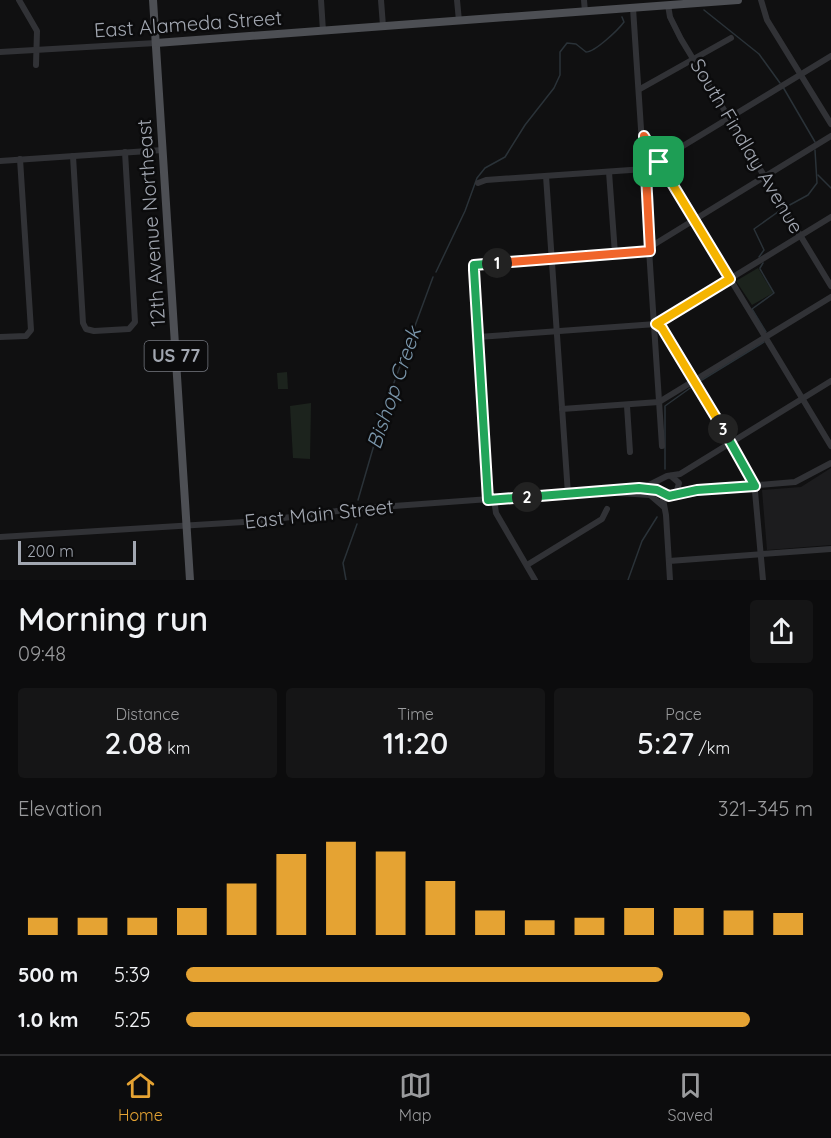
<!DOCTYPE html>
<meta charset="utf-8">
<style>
:root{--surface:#0c0c0d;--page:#151516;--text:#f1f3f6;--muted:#9a9b9d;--line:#2c2c2e;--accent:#e5a333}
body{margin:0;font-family:Quicksand,sans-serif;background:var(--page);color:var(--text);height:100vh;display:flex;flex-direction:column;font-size:22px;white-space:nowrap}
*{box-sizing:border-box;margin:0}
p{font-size:20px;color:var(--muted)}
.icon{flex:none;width:33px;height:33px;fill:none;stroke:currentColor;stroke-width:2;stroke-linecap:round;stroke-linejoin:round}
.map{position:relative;height:580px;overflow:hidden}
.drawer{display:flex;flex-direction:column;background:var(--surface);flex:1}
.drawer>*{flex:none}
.scale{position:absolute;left:18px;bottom:15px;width:118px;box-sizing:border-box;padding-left:6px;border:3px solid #a2a7b1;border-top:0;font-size:16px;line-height:21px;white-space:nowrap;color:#a2a7b1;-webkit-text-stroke:4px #0b0b0c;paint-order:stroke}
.pin{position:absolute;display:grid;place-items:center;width:51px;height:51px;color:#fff;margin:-26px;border-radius:12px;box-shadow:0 3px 9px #0006}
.km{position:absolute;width:30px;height:30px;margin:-15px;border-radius:50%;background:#222;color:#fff;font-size:16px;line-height:30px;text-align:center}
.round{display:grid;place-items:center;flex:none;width:63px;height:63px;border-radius:6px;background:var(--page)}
.summary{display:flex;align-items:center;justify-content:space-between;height:102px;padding:0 18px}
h1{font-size:33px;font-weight:600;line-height:45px}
.figures{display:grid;grid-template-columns:repeat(3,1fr);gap:9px;height:102px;padding:6px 18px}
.figures div{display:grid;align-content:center;border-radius:6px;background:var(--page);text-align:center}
.figures b{font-size:30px;font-weight:600}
.figures small{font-size:16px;font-weight:400}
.figures p{font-size:16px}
.chart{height:168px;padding:12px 18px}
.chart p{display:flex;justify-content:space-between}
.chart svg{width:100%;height:108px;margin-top:6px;stroke:var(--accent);stroke-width:6}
ul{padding:0 18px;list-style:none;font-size:20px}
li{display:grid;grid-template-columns:96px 72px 1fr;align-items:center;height:45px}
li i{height:15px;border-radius:8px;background:var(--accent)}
.tabs{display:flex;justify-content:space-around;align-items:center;height:84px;border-top:2px solid var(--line);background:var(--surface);font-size:16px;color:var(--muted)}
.tabs a{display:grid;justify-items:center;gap:3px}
.tabs .on{color:var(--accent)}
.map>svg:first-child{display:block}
.built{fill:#1c1c1e}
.green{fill:#1c231d}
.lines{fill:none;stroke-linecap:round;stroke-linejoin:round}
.stream{stroke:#2a3238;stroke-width:1.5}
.minor{stroke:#313236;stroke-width:6}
.major{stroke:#4d4f54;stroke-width:8}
.split-1-casing{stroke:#fff;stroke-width:12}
.split-2-casing{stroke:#fff;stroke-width:12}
.split-3-casing{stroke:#fff;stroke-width:12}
.split-4-casing{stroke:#fff;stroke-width:12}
.split-1{stroke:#f0652b;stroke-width:8}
.split-2{stroke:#22a559;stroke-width:8}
.split-3{stroke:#22a559;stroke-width:8}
.split-4{stroke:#f5b400;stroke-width:8}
.labels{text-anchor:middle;stroke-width:5;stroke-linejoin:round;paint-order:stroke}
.shield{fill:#0b0b0c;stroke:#757880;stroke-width:1.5}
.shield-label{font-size:18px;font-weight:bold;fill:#a2a7b1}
.street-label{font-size:20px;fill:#a2a7b1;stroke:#0b0b0c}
.water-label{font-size:21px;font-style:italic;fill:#7a96ab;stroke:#0b0b0c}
</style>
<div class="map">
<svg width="831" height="580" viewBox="0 0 831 580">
<rect width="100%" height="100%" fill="#101011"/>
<path class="built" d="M 831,468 L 831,545 L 767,550 L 762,490 L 801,487 Z"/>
<g class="green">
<path d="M 758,268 L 773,293 L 752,305 L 736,281 Z"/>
<path d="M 287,372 L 288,389 L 278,389 L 277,373 Z"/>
<path d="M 311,403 L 310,459 L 293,458 L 290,406 Z"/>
</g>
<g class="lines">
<g class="stream">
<path d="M 704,10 L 759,54 L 780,83"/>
<path d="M 783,87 L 815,142"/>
<path d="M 818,175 L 831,188"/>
<path d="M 786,207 L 808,195 L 817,183 L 815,150"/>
<path d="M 759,257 L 764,250 L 754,229 L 782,209"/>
<path d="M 760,268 L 763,263"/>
<path d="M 760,269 L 774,293 L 752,309 L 766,332"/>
<path d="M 436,272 L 465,211 L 477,178 L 485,168 L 505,157 L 525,125 L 554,88 L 560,75 L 560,52 L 567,43 L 576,44 L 586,52 C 595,52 618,30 624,22 L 622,17"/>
<path d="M 697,383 L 764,342"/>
<path d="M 665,469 L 665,406 L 693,386"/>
<path d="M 358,500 L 385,407 L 433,277"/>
<path d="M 346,580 L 343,563 L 357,524"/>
<path d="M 628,580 L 642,541 L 657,517"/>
</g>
<g class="minor">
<path d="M 19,0 L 37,31 L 36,65"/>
<path d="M 321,0 L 323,31"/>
<path d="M 381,0 L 383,26"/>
<path d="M 457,0 L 459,21"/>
<path d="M 584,0 L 585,12"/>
<path d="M 761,0 L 767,20 L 831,124"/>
<path d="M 668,5 L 670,17 L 681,39 L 831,286"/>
<path d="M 633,8 L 662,446"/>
<path d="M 0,52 L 156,43"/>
<path d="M 640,89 L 731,38"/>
<path d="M 645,138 L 831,446"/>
<path d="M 73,156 L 83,323 L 86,329 L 94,331 L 129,329 L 135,322 L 125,152"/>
<path d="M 0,161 L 163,150"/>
<path d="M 609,172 L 615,254"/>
<path d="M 546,176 L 568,494"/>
<path d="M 478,183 L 486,180 L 645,169 L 831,56"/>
<path d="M 650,247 L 831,136"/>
<path d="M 656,324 L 662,328 L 754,480 L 763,580"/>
<path d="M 0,337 L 26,336 L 31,330 L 20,159"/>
<path d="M 478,337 L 656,324 L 831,217"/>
<path d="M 627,406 L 630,452"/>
<path d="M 562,409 L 659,402 L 831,297"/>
<path d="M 671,476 L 679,483 L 676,494"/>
<path d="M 645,487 L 667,476 L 680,474 L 831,381"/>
<path d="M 660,491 L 669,496 L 697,490 L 795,482 L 831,463"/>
<path d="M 619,493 L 650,495 L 664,507"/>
<path d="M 662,494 L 666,515 L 670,580"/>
<path d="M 488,499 L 474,265 L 650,251"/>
<path d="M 494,499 L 496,513 L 535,580"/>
<path d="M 0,537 L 260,521 L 353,509 L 639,488 L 661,492"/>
<path d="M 669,561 L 831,549"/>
<path d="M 527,565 L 602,519 L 607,509"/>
</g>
<g class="major">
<path d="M 153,0 L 190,580"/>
<path d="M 156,43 L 738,0"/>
</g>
</g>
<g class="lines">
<defs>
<path id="split-1" d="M 497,263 L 650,251 L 644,136 L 659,162"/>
<path id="split-2" d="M 497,263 L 474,265 L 474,270 L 488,500 L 527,497"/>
<path id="split-3" d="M 527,497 L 639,488 L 657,490 L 669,496 L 697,490 L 755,486 L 723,429"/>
<path id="split-4" d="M 659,162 L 730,279 L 656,324 L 662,328 L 723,429"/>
</defs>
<use href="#split-1" class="split-1-casing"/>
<use href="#split-2" class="split-2-casing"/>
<use href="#split-3" class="split-3-casing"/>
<use href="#split-4" class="split-4-casing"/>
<use href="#split-1" class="split-1"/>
<use href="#split-2" class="split-2"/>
<use href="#split-3" class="split-3"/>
<use href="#split-4" class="split-4"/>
</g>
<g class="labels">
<rect class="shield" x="144.5" y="341" width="63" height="30" rx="4.5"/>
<g class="shield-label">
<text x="176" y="362">US 77</text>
</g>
<g class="street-label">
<text transform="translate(188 24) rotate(-4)" y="7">East Alameda Street</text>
<text transform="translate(747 146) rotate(59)" y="7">South Findlay Avenue</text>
<text transform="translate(151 223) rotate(-94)" y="7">12th Avenue Northeast</text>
<text transform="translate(319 514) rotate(-6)" y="7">East Main Street</text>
</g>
<g class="water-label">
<text transform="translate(394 388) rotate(-71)" y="7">Bishop Creek</text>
</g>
</g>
</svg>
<div class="scale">200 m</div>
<div class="pin" style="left:659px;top:162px;background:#1e9e55"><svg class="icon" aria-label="arrive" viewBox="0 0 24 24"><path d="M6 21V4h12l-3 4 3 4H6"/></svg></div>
<b class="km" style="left:497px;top:263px">1</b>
<b class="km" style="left:527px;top:497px">2</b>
<b class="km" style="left:723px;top:429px">3</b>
</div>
<section class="drawer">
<div class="summary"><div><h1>Morning run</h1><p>09:48</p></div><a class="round"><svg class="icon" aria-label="share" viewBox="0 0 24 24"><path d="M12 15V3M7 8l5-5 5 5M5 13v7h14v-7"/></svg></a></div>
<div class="figures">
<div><p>Distance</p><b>2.08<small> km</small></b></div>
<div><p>Time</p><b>11:20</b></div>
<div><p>Pace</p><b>5:27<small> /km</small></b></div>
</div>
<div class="chart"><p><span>Elevation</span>321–345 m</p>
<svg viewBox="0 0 160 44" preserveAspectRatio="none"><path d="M5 44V37M15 44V37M25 44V37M35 44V33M45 44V23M55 44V11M65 44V6M75 44V10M85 44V22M95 44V34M105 44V38M115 44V37M125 44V33M135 44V33M145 44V34M155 44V35"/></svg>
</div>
<ul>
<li><b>500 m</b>5:39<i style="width:76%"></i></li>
<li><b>1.0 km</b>5:25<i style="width:90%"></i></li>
</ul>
</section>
<nav class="tabs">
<a class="on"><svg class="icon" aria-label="home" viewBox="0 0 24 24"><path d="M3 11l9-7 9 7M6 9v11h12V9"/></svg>Home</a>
<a><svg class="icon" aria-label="map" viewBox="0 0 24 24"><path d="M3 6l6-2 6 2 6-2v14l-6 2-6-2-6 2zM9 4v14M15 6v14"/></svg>Map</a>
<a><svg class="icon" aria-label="saved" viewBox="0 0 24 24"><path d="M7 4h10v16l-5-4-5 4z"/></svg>Saved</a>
</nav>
